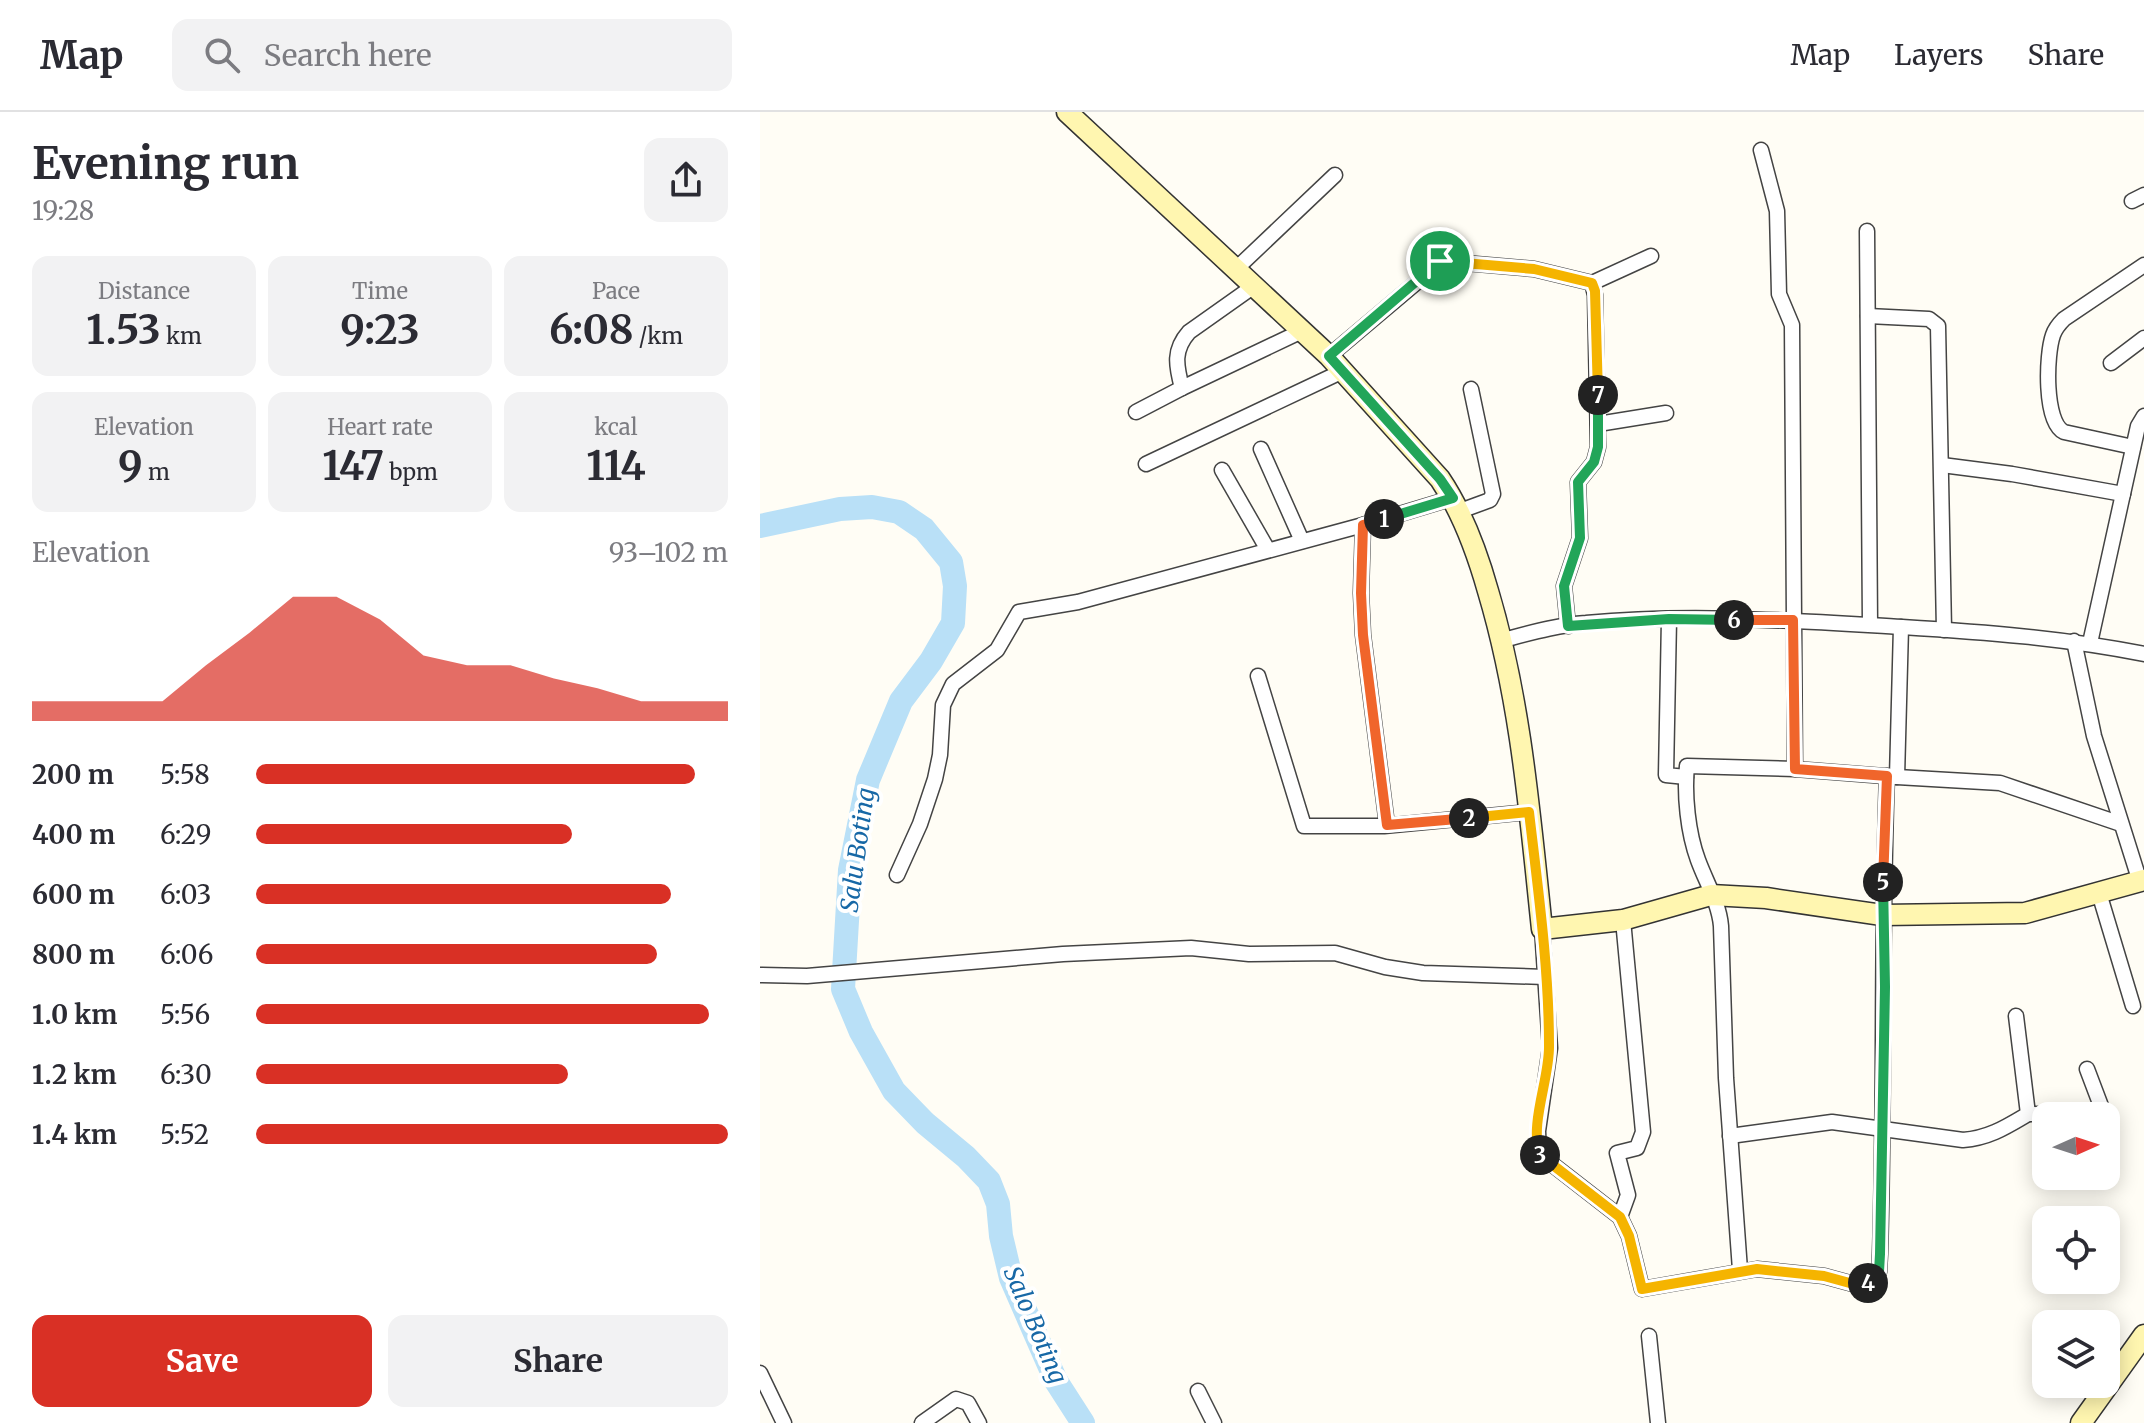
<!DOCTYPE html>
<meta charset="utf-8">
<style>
:root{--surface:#fff;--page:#f2f2f3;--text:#2b2b33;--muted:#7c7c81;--line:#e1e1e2;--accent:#d93025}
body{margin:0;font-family:Merriweather,serif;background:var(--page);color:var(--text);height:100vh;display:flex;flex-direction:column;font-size:30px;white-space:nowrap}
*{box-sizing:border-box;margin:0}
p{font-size:26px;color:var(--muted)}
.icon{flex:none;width:44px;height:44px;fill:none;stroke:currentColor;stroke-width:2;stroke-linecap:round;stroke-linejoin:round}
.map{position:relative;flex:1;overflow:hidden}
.panel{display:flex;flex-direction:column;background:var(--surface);width:760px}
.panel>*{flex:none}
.needle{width:52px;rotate:87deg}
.buttons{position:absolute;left:1272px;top:990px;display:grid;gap:16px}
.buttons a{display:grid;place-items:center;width:88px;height:88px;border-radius:16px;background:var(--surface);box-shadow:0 4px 20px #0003;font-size:40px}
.pin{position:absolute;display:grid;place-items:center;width:68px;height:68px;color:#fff;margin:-34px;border:4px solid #fff;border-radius:50%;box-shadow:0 2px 8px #0007}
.km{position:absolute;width:40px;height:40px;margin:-20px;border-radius:50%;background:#222;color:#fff;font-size:22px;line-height:40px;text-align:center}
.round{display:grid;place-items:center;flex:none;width:84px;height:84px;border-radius:16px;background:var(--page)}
.overview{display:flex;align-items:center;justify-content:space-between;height:136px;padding:0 32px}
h1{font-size:44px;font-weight:700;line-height:60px}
.figures{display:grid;grid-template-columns:repeat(3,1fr);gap:12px;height:136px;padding:8px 32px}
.figures div{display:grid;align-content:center;border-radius:16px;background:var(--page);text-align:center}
.figures b{font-size:40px;font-weight:700}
.figures small{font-size:22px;font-weight:400}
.figures p{font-size:22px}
.chart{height:224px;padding:16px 32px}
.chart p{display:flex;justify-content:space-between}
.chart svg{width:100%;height:144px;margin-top:8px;fill:var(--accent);opacity:.7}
.cta{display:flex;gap:16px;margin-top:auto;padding:16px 32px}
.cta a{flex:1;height:92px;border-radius:16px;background:var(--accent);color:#fff;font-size:32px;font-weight:700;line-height:92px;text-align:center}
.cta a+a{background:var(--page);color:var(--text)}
ul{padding:0 32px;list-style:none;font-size:26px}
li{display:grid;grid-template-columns:128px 96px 1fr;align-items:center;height:60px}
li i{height:20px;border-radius:10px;background:var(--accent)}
header{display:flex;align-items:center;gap:48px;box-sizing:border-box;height:112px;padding:0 40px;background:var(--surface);border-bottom:2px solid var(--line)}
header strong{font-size:38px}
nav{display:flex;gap:44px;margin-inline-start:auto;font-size:28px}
.search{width:560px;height:72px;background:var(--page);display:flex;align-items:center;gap:20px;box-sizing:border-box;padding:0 28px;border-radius:16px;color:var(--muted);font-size:30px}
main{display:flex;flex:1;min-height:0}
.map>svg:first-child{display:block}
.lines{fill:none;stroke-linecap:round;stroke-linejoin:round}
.river{stroke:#b9e0f7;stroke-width:24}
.street-casing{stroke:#444;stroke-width:17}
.secondary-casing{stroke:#333;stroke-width:23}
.street{stroke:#fff;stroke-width:14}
.secondary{stroke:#fff6b0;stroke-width:20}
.split-1-casing{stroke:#fff;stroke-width:16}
.split-2-casing{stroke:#fff;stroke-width:16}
.split-3-casing{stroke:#fff;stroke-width:16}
.split-4-casing{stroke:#fff;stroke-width:16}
.split-5-casing{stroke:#fff;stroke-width:16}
.split-6-casing{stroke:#fff;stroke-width:16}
.split-7-casing{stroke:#fff;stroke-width:16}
.split-8-casing{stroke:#fff;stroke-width:16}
.split-1{stroke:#22a559;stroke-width:10}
.split-2{stroke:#f0652b;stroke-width:10}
.split-3{stroke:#f5b400;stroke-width:10}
.split-4{stroke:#f5b400;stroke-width:10}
.split-5{stroke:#22a559;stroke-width:10}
.split-6{stroke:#f0652b;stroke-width:10}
.split-7{stroke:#22a559;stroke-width:10}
.split-8{stroke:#f5b400;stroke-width:10}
.labels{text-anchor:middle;stroke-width:8;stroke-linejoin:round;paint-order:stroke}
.water-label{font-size:24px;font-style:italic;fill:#1768a6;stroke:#fff}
</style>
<header>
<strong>Map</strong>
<div class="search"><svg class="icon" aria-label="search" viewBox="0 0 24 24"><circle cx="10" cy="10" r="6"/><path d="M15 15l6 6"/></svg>Search here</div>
<nav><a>Map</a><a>Layers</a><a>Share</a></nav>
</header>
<main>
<section class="panel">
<div class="overview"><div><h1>Evening run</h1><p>19:28</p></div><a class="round"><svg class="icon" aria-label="share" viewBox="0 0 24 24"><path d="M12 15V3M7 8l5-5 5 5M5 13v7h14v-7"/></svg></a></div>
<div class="figures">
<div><p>Distance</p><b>1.53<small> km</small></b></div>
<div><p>Time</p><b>9:23</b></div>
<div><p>Pace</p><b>6:08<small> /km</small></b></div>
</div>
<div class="figures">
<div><p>Elevation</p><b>9<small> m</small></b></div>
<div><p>Heart rate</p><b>147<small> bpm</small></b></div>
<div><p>kcal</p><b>114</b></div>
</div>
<div class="chart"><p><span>Elevation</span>93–102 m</p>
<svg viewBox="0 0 160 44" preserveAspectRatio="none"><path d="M0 44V38L10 38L20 38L30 38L40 27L50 17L60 6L70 6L80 13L90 24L100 27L110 27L120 31L130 34L140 38L150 38L160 38V44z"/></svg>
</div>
<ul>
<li><b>200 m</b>5:58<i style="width:93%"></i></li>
<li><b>400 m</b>6:29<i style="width:67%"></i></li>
<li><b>600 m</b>6:03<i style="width:88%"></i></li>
<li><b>800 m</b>6:06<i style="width:85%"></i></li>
<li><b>1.0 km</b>5:56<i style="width:96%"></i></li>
<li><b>1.2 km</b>6:30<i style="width:66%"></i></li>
<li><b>1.4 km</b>5:52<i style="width:100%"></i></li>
</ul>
<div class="cta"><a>Save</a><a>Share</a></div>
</section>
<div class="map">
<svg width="1384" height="1311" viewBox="0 0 1384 1311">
<rect width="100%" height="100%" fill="#fffdf5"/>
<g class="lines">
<path class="river" d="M 0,414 L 80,397 L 112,395 L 139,400 L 164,417 L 191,450 L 195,474 L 193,511 L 171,549 L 141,589 L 108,668 L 90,758 L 83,877 L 101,920 L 134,979 L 165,1011 L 206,1045 L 229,1069 L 238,1092 L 241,1124 L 251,1166 L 296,1269 L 323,1311"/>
<defs>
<g id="street">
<path d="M 1001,38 L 1017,99 L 1019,182 L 1032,213 L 1035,657"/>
<path d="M 1372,89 L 1384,83"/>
<path d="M 1107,119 L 1110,512"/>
<path d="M 476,157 L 575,63"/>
<path d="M 832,171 L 891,144"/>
<path d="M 494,174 L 429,220 C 413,238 416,253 422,276 L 542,219"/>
<path d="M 1108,204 L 1169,207 L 1178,214 L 1184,518"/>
<path d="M 569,244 L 682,149 L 774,157 L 832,171 L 835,183 L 838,335 L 834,350 L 818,370 L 820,426 L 804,474 L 808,514"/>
<path d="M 1351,251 L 1384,226"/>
<path d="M 376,300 L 422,276"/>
<path d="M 838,312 L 906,301"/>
<path d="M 1373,335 L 1304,320 C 1284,310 1286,243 1293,223 C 1295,217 1299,212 1304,207 L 1384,153"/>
<path d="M 501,337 L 542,429"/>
<path d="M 386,352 L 583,259"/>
<path d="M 1182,353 L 1252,362 L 1363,382"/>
<path d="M 462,358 L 508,438"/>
<path d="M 700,399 L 730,388 L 733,382 L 711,277"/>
<path d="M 603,413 L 601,481 L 603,523 L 627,713"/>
<path d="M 909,507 L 906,663 L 926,665"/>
<path d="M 743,528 C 770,521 798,513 826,511 C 931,501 1038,509 1142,515 C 1223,520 1304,526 1384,542"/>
<path d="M 1314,529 L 1334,624 L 1380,770"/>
<path d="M 1330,531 L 1378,314 L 1384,304"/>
<path d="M 498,564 L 544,714 L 624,714 L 769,700"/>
<path d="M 1137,665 L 1240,671 L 1361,712"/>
<path d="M 137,763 L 160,712 L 175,667 L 180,643 L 183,593 L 193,572 L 237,538 L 259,500 L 318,490 L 603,413 L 693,386"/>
<path d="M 1339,781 L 1373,894"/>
<path d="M 782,817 L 790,936 L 778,1019 L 779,1042 L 860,1105 L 869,1124 L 882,1177 L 997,1157 L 1064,1164 L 1097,1173 L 1106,1172 L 1119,1160 L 1120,1142 C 1125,983 1121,823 1127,664"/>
<path d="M 0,863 L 47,864 L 303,842 L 431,836 L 489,842 L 575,841 L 625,855 L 663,861 L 785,865"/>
<path d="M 1268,1002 L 1336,1003 L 1341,994 L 1327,957"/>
<path d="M 970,1024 L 1072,1010 L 1203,1028 C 1229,1026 1246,1015 1268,1002 L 1256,904"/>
<path d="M 860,1105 L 868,1083 L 857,1041 L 877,1036 L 883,1020 L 863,808"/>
<path d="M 980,1158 L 966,966 L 961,814 C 959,791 946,770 938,748 C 928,721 924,683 927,654 L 1035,657 L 1137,665 L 1141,515"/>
<path d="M 889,1224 L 898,1311"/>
<path d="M 0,1261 L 24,1311"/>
<path d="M 438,1279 L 454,1311"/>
<path d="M 162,1311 L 196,1287 L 208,1291 L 219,1311"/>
</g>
<g id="secondary">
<path d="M 307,0 L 569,244 L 680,367 C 703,401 717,440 728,479 C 761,589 770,704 782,817 L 863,808 L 951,783 L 1006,786 L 1122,803 L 1265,801 L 1384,768"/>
<path d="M 1321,1311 L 1384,1223"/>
</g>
</defs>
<use href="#street" class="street-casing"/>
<use href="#secondary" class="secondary-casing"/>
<use href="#street" class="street"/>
<use href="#secondary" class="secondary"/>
</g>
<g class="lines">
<defs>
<path id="split-1" d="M 624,407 L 693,386 L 680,367 L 569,244 L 680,149"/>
<path id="split-2" d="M 624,407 L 603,413 L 601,481 L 603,523 L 627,713 L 709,706"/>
<path id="split-3" d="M 709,706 L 769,700 C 778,777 789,856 789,933 C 790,966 769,1012 780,1043"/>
<path id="split-4" d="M 780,1043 L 860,1105 L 869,1124 L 882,1177 L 997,1157 L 1064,1164 L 1097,1173 L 1108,1171"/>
<path id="split-5" d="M 1108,1171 L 1119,1160 L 1120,1142 L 1125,875 L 1123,770"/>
<path id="split-6" d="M 974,508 L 1033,508 L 1035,657 L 1127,664 L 1123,770"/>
<path id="split-7" d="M 838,283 L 838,335 L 834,350 L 818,370 L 820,426 L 804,474 L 808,514 L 909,507 L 974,508"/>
<path id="split-8" d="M 680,149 L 774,157 L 832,171 L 835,179 L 838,283"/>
</defs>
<use href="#split-1" class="split-1-casing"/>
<use href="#split-2" class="split-2-casing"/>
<use href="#split-3" class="split-3-casing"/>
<use href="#split-4" class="split-4-casing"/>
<use href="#split-5" class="split-5-casing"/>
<use href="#split-6" class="split-6-casing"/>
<use href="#split-7" class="split-7-casing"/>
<use href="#split-8" class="split-8-casing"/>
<use href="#split-1" class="split-1"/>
<use href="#split-2" class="split-2"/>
<use href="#split-3" class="split-3"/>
<use href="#split-4" class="split-4"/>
<use href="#split-5" class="split-5"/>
<use href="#split-6" class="split-6"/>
<use href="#split-7" class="split-7"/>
<use href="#split-8" class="split-8"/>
</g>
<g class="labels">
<g class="water-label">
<text transform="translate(98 738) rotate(-82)" y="8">Salu Boting</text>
<text transform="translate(275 1213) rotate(67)" y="8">Salo Boting</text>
</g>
</g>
</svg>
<div class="buttons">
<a><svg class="needle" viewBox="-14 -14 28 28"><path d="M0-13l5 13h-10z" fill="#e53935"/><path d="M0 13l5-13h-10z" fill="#7c7c81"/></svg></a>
<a><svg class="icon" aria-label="locate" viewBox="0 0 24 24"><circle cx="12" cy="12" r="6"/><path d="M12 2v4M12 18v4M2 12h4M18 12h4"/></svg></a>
<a><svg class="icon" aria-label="layers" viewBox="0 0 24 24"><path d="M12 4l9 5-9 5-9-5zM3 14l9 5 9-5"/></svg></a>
</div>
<div class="pin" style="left:680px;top:149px;background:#1e9e55"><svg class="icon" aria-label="arrive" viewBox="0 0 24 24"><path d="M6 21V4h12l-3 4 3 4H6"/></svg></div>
<b class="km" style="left:624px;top:407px">1</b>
<b class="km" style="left:709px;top:706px">2</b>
<b class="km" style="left:780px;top:1043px">3</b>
<b class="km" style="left:1108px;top:1171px">4</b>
<b class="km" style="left:1123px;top:770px">5</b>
<b class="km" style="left:974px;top:508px">6</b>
<b class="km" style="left:838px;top:283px">7</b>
</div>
</main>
